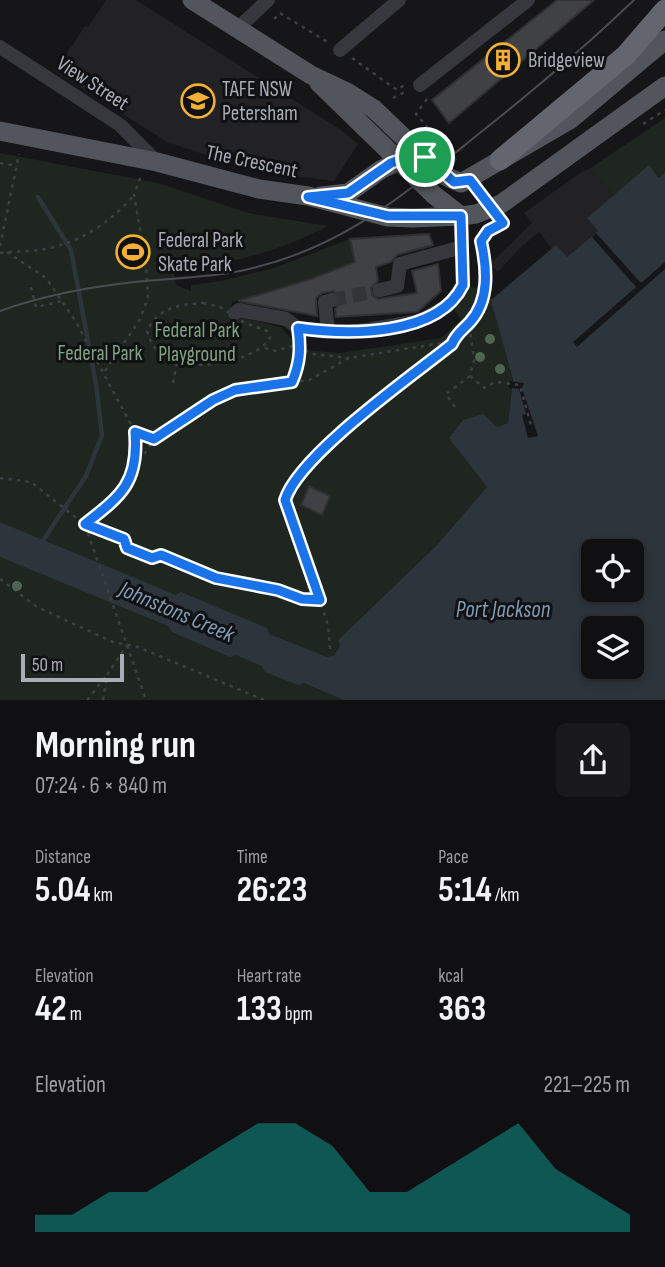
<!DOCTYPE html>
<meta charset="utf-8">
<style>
:root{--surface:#101012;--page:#19191b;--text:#f1f3f6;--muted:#9c9d9f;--line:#303032;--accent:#0f766e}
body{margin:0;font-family:"Sofia Sans Condensed",sans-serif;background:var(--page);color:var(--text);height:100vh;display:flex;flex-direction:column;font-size:26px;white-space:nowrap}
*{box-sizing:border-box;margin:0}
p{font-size:23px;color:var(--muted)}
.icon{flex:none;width:38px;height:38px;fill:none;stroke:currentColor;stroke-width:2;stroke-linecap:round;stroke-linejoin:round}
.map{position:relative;height:700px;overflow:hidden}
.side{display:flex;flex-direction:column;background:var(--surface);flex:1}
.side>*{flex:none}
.controls{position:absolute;left:581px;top:539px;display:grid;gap:14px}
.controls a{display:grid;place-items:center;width:63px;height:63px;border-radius:10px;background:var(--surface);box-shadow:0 4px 10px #0003,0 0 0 2px var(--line);font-size:35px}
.scale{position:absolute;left:21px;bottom:18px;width:103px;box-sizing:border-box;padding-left:7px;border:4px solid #a8adb8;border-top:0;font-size:19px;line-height:24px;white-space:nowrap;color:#a8adb8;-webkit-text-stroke:5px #111113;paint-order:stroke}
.pin{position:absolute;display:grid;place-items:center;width:60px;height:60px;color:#fff;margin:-30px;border:4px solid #fff;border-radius:50%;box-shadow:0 2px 7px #0007}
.round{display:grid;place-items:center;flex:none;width:74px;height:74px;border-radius:10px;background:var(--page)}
.headline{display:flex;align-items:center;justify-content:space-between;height:119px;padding:0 35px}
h1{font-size:38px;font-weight:700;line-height:52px}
.stats{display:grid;grid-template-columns:repeat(3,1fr);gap:10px;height:119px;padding:7px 35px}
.stats div{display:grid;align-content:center}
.stats b{font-size:35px;font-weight:700}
.stats small{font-size:19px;font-weight:400}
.stats p{font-size:19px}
.chart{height:196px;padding:14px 35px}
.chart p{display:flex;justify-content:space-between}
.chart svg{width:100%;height:126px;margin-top:7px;fill:var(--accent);opacity:.7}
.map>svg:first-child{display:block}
.built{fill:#222225}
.green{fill:#1e261f}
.water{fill:#2c353c;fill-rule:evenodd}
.pier{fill:#161618}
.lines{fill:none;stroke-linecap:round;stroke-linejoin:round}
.stream{stroke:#2c353c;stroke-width:4.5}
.building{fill:#404145;stroke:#303034;stroke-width:2}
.minor-tunnel{stroke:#333438;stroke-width:14;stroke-dasharray:14 7;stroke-linecap:butt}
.path{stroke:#3d3f44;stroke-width:2.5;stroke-dasharray:3.5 5;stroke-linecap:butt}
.minor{stroke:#37383d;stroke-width:14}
.major{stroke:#53555c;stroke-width:19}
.highway{stroke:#63666e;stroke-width:21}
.tram{stroke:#4a4c52;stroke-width:2}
.tree{fill:#506452}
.route-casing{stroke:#fff;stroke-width:14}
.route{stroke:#1a73e8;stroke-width:9}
.labels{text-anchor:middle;stroke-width:6;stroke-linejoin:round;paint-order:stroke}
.poi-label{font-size:21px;fill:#a8adb8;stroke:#111113;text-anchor:start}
.street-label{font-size:21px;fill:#a8adb8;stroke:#111113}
.park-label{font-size:21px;fill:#7fa381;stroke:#111113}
.water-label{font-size:23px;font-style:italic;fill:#7f9bb3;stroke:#111113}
</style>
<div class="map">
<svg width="665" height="700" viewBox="0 0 665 700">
<rect width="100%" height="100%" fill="#161618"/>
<g class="built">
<path d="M 106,0 L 136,0 L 341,130 L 358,144 L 334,181 L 254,171 L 167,142 L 55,71 L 85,26 L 88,27 Z"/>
<path d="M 589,169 L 614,195 L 587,218 L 598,231 L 566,258 L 556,245 L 552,249 L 539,232 L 519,249 L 498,272 L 490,264 L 532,223 L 524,213 L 583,171 Z"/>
</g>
<g class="green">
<path d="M 665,118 L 665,172 L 660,178 L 649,166 L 614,195 L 589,169 Z"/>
<path d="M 0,153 L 158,183 L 248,213 L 328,226 C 282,250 226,268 173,265 L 176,285 L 191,291 L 191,285 L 221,281 L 271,269 L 350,239 L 355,262 L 311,279 L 232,302 L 230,310 L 244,318 L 281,327 L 301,350 L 340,353 L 441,338 L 461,320 L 454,309 L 460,304 L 470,287 L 489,290 L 513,380 L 508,423 L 497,427 L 487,487 L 436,546 L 338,640 L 359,700 L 0,700 L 0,557 L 113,602 L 42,540 L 0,522 Z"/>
</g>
<path class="water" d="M 649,165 L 659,178 L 665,172 L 665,700 L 344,700 L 304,683 L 298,685 L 265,672 L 262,666 L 236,655 L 230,657 L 172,632 L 168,626 L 0,557 L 0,522 L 176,595 L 181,592 L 267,628 L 269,634 L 327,657 L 335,655 L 340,646 L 338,640 L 436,546 L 487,487 L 449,438 L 463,420 L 483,414 L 497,427 L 508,423 L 513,380 L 491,300 L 556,245 L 567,257 L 598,231 L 587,218 ZM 593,551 L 632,551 L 632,590 L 593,590 ZM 593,628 L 632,628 L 632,667 L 593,667 Z"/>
<g class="pier">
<path d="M 596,233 L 641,283 L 665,262 L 665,269 L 577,347 L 573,342 L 636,287 L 592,237 Z"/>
<path d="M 509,381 L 524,383 L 522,388 L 538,436 L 528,438 L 522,415 L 526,414 L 519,389 L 509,388 Z"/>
</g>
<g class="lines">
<path class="stream" d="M 38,197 L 71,250 L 96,384 L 102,435 L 86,476 L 40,545"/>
</g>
<g class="building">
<path d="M 557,0 L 594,0 L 449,123 L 432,100 Z"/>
<path d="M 429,234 L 433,245 L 397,255 L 391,262 L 376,267 L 378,281 L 371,288 L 373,296 L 378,299 L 417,293 L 412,271 L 438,264 L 441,291 L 417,312 L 336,317 L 335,309 L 341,303 L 341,298 L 334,291 L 322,293 L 316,298 L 317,316 L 238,301 L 311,279 L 355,262 L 350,239 Z"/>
<path d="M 309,486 L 330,496 L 322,515 L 301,505 Z"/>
</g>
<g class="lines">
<path class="minor-tunnel" d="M 332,300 L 380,290"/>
<g class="path">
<path d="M 274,19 L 280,13 L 329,43"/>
<path d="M 352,58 L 397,90 L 406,84"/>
<path d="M 393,98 L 407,91"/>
<path d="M 427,99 L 416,114 L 459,164"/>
<path d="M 643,124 L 665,110"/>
<path d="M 0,163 L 17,166"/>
<path d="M 0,246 L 19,154"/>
<path d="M 7,252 L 46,278 L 76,322 L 135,432 L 137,455 L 135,469"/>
<path d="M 0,253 C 15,251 30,252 45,249 C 81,242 111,222 134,195"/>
<path d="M 31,287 L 36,307 L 62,301"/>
<path d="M 203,303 L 220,307 L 245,323 L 267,331 L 270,338 C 254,363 189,373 164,357 C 155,351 150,341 147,331 C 158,308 179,304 203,303 Z"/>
<path d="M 265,348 L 276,351 L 295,345 L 313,354 L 349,358"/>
<path d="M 105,371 L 139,321 L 148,298 L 146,264 L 134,195 L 141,176"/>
<path d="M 470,376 L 484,388 L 495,382 L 520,385 L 532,429"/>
<path d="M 292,382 L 299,365 L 300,342"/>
<path d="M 173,383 L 177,362"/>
<path d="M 455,407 L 446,394 L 470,376 L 474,360 L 469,323"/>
<path d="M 135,432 L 154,439"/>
<path d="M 0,478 L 31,482 L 84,524 L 124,539 L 127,548 L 152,558 L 161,555 L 216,578 L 278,590 L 302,599 L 320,600"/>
<path d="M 84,524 L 117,497 L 154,439 L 213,400 L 235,390 L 309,380 L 349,358 L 442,343 L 456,334 L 469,323 L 481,300 L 487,274 L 481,241 L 488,231 L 506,221"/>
<path d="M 85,525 L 146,700"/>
<path d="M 0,579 L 37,607 L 113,642 L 138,647 L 264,700"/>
<path d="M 330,649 L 328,625 L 285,500 C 299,456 412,376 451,344 L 456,336"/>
<path d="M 87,700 L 107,675"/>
<path d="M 103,700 L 107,675 L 127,645"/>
</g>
<g class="minor">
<path d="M 237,29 L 268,0"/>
<path d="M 0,47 L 120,125 L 157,162"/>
<path d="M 340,50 L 399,0"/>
<path d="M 420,85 L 528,0"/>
<path d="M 380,290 L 397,286 L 400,264 L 462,247"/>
<path d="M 235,313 L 239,310 L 286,319 L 298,328 L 328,332 L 359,331 L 420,321 L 449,305 L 463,285 L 461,216"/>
<path d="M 328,332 L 325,302 L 332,300"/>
</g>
<g class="major">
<path d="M 192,0 L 311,75 L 347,92 L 374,109 L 443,175 L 461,183 L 571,119 L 665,40"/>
<path d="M 319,83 L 434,195 L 461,216"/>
<path d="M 0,131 L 157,162 L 259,189 L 308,196 L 388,217 L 413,218 L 461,216 L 476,214 L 501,204 L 665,86"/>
<path d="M 321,196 L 348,193 L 382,169 L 410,156"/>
</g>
<path class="highway" d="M 500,160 L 626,55 L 665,10"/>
<path class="tram" d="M 0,311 C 44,295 88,287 135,282 C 170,278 205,278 240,271 C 342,250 403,195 481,132 C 534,90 585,47 634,0"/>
</g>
<g class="tree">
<circle cx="490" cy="339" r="5"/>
<circle cx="480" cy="357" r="5"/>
<circle cx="500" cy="369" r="5"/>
<circle cx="17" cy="586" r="5"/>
</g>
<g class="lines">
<defs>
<path id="route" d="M 411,156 L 425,157 L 454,182 L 470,180 L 503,223 L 488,231 L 481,241 C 487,268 490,300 470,322 C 463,330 456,334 452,344 C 412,376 299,455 285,500 L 320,600 L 302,599 L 278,590 L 216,578 L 161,555 L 152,558 L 127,548 L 124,539 L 85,524 C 122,495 139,482 135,432 L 154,439 L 213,400 L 235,390 L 292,382 C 300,363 301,349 298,328 C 347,335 438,337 463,285 L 461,216 L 388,216 L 308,197 L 348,193 L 391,163 Z"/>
</defs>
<use href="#route" class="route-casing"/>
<use href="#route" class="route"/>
</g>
<defs>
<symbol id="building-ring" viewBox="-11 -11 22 22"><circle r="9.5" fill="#111113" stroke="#f2b134" stroke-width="1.5"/><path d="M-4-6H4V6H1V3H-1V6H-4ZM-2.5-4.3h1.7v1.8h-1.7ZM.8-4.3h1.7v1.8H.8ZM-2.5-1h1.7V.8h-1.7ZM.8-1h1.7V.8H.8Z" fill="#f2b134"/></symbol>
<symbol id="university-ring" viewBox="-11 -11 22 22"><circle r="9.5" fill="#111113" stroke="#f2b134" stroke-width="1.5"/><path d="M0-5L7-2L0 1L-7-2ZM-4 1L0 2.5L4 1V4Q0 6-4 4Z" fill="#f2b134"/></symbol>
<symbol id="stadium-ring" viewBox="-11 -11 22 22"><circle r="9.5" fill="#111113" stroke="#f2b134" stroke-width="1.5"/><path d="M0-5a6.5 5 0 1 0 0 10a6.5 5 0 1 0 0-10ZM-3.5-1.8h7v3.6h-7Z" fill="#f2b134"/></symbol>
</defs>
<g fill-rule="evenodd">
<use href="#building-ring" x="484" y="41" width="38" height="38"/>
<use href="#university-ring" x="179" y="82" width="38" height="38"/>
<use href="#stadium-ring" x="114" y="233" width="38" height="38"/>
</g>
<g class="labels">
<g class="poi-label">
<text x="528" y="67">Bridgeview</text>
<text x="222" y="96">TAFE NSW<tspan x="222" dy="24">Petersham</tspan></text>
<text x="158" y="247">Federal Park<tspan x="158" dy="24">Skate Park</tspan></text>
</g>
<g class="street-label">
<text transform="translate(93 83) rotate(33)" y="7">View Street</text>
<text transform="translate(252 161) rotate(12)" y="7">The Crescent</text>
</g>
<g class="park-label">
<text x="197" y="337">Federal Park<tspan x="197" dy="24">Playground</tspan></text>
<text x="100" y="360">Federal Park</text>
</g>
<g class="water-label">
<text x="503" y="617">Port Jackson</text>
<text transform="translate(177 611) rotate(23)" y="8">Johnstons Creek</text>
</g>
</g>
</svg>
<div class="controls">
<a><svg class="icon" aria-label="locate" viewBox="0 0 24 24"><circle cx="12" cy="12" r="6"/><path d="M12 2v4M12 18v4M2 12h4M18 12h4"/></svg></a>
<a><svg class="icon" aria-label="layers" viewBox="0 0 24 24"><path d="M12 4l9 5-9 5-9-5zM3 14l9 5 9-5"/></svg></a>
</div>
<div class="scale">50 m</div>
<div class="pin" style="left:425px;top:157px;background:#1e9e55"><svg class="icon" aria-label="arrive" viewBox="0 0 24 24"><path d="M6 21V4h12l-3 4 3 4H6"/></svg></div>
</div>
<section class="side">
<div class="headline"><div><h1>Morning run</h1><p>07:24 · 6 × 840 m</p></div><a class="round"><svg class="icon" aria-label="share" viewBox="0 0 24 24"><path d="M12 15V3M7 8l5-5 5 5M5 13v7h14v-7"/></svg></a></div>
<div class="stats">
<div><p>Distance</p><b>5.04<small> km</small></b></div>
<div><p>Time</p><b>26:23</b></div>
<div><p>Pace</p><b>5:14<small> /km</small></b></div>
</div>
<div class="stats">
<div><p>Elevation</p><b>42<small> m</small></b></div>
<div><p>Heart rate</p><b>133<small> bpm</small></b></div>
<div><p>kcal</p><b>363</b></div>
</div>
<div class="chart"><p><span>Elevation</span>221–225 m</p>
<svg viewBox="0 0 160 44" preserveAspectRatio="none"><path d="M0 44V38L10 38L20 30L30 30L40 22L50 14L60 6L70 6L80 14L90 30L100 30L110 22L120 14L130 6L140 22L150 30L160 38V44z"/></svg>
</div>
</section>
